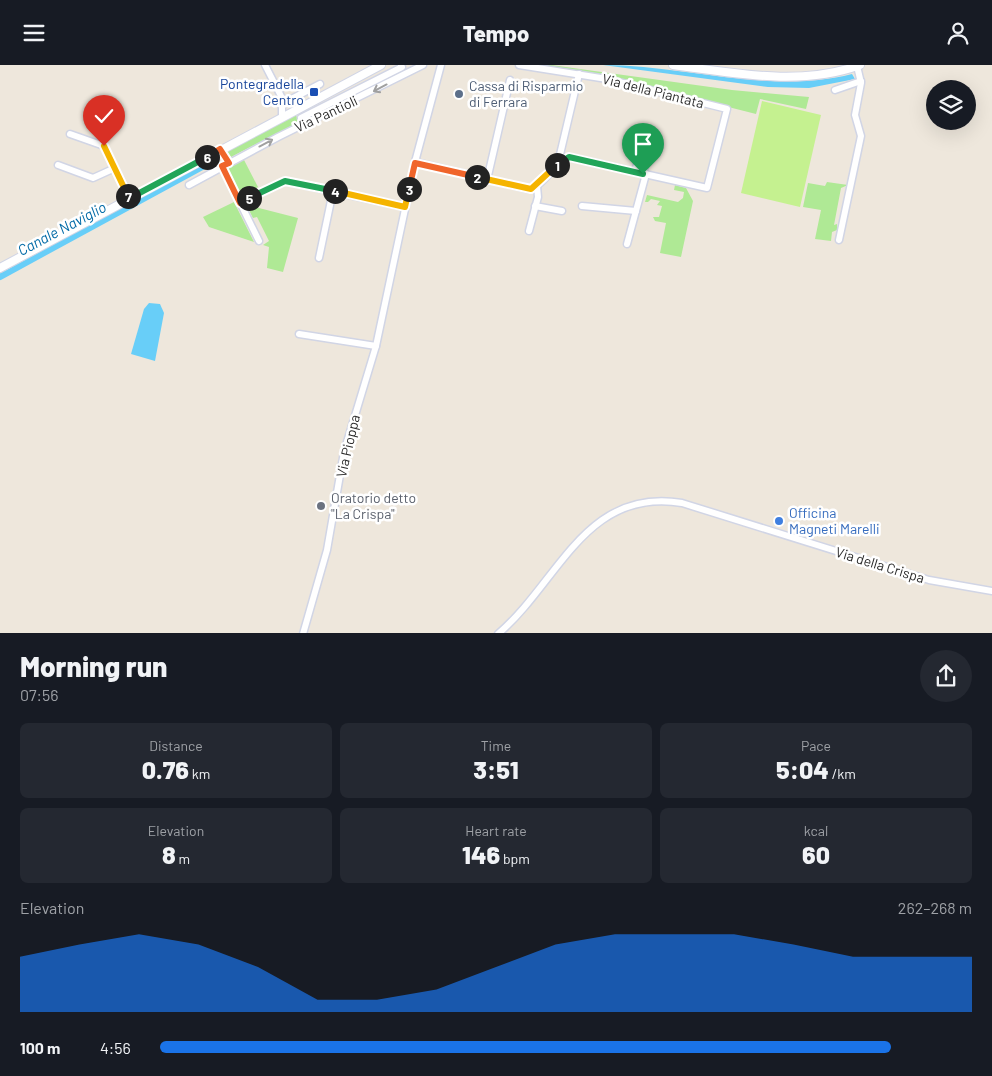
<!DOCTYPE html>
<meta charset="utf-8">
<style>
:root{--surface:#171b24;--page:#242831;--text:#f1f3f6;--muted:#9ea1a6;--accent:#1a73e8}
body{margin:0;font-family:Barlow,sans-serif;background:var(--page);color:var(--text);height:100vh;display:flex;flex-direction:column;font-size:19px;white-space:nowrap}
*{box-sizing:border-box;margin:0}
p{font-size:16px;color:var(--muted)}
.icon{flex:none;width:28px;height:28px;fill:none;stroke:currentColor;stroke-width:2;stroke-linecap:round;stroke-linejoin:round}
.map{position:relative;height:568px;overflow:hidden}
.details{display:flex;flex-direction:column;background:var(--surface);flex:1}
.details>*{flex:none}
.buttons{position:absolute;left:926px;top:15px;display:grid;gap:10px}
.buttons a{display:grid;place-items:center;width:50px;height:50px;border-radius:50%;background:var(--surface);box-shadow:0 5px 20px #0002;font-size:25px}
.pin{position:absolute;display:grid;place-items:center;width:42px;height:42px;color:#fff;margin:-51px -21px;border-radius:50% 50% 50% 0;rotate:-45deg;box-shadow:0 0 5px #0007}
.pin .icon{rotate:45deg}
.km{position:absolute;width:25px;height:25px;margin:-12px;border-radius:50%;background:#222;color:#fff;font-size:14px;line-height:25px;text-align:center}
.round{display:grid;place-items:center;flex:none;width:52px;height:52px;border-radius:26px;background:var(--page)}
.head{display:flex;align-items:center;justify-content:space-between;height:85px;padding:0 20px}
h1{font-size:28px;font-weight:800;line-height:38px}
.figures{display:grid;grid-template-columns:repeat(3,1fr);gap:8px;height:85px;padding:5px 20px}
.figures div{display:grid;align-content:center;border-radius:8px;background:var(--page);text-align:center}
.figures b{font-size:25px;font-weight:800}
.figures small{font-size:14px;font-weight:400}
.figures p{font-size:14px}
.chart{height:140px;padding:10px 20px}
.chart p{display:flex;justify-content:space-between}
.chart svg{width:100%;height:90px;margin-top:5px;fill:var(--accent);opacity:.7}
ul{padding:0 20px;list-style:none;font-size:16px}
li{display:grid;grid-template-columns:80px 60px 1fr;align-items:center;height:38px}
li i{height:12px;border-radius:6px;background:var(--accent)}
header{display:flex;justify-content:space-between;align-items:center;height:65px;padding:0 20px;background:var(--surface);font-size:22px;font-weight:800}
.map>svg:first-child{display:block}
.green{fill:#afe995}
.pitch{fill:#c5f190}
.water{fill:#68cef8}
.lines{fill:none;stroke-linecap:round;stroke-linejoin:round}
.canal{stroke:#68cef8;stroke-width:6}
.minor-casing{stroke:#d1d5e5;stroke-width:9}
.tertiary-casing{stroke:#d1d5e5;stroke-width:10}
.minor{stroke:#fff;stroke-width:6}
.tertiary{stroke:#fff;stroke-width:8}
.oneway{stroke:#a0a0a0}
.split-1-casing{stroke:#fff;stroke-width:10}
.split-2-casing{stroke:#fff;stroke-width:10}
.split-3-casing{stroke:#fff;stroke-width:10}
.split-4-casing{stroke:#fff;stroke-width:10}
.split-5-casing{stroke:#fff;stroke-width:10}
.split-6-casing{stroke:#fff;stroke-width:10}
.split-7-casing{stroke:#fff;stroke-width:10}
.split-8-casing{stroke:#fff;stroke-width:10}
.split-1{stroke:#22a559;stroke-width:6}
.split-2{stroke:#f5b400;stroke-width:6}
.split-3{stroke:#f0652b;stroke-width:6}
.split-4{stroke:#f5b400;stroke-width:6}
.split-5{stroke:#22a559;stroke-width:6}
.split-6{stroke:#f0652b;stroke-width:6}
.split-7{stroke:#22a559;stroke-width:6}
.split-8{stroke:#f5b400;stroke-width:6}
.transit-dot{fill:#1a4fb4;stroke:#fff;stroke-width:2}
.service-dot{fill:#5c6f8a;stroke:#fff;stroke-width:2}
.worship-dot{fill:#6b7280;stroke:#fff;stroke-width:2}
.shop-dot{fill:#3f7fe0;stroke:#fff;stroke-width:2}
.labels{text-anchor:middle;stroke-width:5;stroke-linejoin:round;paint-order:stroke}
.transit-label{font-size:14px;fill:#164399;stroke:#fff;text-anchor:end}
.service-label{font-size:14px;fill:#4e5e75;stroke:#fff;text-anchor:start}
.street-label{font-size:14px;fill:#2b2b2b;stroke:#fff}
.worship-label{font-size:14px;fill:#5b616d;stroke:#fff;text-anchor:start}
.shop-label{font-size:14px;fill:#366cbe;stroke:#fff;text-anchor:start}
.water-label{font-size:15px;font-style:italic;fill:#036ba7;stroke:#fff}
</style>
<header><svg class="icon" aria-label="menu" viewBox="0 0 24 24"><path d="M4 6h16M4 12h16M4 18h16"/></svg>Tempo<svg class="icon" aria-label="person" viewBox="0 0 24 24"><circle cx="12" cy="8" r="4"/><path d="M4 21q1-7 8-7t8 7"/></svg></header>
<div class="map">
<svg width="992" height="569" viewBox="0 0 992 569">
<rect width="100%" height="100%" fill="#eee7dc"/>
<g class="green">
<path d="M 532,0 L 551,0 L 732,25 L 809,32 L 806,44 L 760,34 L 756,49 L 681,30 Z"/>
<path d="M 295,48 L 299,57 L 229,93 L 226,85 Z"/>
<path d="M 243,93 L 258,122 L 242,131 L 226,101 Z"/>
<path d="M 827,117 L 848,120 L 841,123 L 834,160 L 837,159 L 837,165 L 832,167 L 831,176 L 815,174 L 821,145 L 803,142 L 808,118 L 825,121 Z"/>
<path d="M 675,120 L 686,123 L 693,136 L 681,192 L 660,188 L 666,158 L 655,156 L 653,152 L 659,152 L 662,141 L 657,140 L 660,136 L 651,134 L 648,137 L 645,137 L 647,130 L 678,137 L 683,133 L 684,127 L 674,125 Z"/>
<path d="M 256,135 L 255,142 L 298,153 L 283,207 L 267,203 L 269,182 L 263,180 L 269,176 L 257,152 L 253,153 L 247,141 Z"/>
<path d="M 234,137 L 254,177 L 209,162 L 203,152 Z"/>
</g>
<path class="pitch" d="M 762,36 L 821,50 L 800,142 L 741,128 Z"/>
<g class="water">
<path d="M 603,0 C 687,0 769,30 852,9 L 855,14 L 809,23 L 768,22 Z"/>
<path d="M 149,238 L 160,239 L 164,248 L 155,296 L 131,289 L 144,244 Z"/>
</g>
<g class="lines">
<path class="canal" d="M 0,212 L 215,95"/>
<defs>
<g id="minor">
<path d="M 265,0 L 284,37"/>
<path d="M 835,25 L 861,16"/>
<path d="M 282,51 L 282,39 L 320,19"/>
<path d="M 301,53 L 402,2 L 401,0"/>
<path d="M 70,69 L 104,81 L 130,133"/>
<path d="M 220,84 L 229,97"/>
<path d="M 415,97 L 528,124 C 546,121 553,96 569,92 L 707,123 L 727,44 L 607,14 L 519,0"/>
<path d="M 558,98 L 579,9"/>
<path d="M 58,100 L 93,113 L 115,103"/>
<path d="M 222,101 L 259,176"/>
<path d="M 635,107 L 645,69 L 653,71 L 643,109"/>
<path d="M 487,115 L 510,15"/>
<path d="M 189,120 L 278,72 L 423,0"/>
<path d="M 240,138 L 285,116 L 405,142"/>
<path d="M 535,141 L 562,146"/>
<path d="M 582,141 L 636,146"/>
<path d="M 529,166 L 538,132 L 537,121"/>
<path d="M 839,175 L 861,71 L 855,50 L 861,18 L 857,1"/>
<path d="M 627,179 L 646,109"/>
<path d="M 319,193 L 333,126"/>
<path d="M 299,269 L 376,281"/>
<path d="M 303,569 L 327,485 L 344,387 L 376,281 L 415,97 L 441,0"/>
<path d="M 498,569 C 559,517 585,422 682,438 L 929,515 L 992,526"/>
</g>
<g id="tertiary">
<path d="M 673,0 C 735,8 800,22 860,0"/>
<path d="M 0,203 L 381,0"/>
</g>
</defs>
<use href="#minor" class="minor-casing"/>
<use href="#tertiary" class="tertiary-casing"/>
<use href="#minor" class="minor"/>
<use href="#tertiary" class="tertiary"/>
</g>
<defs><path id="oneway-shaft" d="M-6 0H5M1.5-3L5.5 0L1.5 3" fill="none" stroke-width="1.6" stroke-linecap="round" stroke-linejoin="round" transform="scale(1.25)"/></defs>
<g class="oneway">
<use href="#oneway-shaft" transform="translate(380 23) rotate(152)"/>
<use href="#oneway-shaft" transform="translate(266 78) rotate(-28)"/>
</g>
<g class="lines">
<defs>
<path id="split-1" d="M 557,100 L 569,92 L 643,109"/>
<path id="split-2" d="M 477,112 L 531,124 L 557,100"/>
<path id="split-3" d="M 409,124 L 415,98 L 477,112"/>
<path id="split-4" d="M 335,126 L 405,142 L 409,124"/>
<path id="split-5" d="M 249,133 L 285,116 L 335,126"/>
<path id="split-6" d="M 207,92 L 220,84 L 229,98 L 222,101 L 240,138 L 249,133"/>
<path id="split-7" d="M 128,131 L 130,133 L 207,92"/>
<path id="split-8" d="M 104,81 L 128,131"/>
</defs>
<use href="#split-1" class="split-1-casing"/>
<use href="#split-2" class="split-2-casing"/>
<use href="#split-3" class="split-3-casing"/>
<use href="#split-4" class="split-4-casing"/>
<use href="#split-5" class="split-5-casing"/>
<use href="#split-6" class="split-6-casing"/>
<use href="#split-7" class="split-7-casing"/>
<use href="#split-8" class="split-8-casing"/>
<use href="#split-1" class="split-1"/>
<use href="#split-2" class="split-2"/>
<use href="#split-3" class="split-3"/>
<use href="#split-4" class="split-4"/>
<use href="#split-5" class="split-5"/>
<use href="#split-6" class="split-6"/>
<use href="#split-7" class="split-7"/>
<use href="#split-8" class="split-8"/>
</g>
<rect class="transit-dot" x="309" y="22" width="10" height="10" rx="2.5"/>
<circle class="service-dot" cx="459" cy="29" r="5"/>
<circle class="worship-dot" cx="321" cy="441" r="5"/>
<circle class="shop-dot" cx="779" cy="456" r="5"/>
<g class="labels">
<g class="transit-label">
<text x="304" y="24">Pontegradella<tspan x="304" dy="16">Centro</tspan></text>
</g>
<g class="service-label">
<text x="469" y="26">Cassa di Risparmio<tspan x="469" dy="16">di Ferrara</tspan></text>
</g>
<g class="street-label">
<text transform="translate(653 26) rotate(14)" y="5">Via della Piantata</text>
<text transform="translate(326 49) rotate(-25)" y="5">Via Pantioli</text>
<text transform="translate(348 381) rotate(-77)" y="5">Via Pioppa</text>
<text transform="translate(880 500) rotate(17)" y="5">Via della Crispa</text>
</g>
<g class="worship-label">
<text x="331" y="438">Oratorio detto<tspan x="331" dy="16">"La Crispa"</tspan></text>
</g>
<g class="shop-label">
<text x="789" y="453">Officina<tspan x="789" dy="16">Magneti Marelli</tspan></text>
</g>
<g class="water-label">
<text transform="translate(62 164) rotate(-28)" y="5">Canale Naviglio</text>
</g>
</g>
</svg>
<div class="buttons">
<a><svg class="icon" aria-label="layers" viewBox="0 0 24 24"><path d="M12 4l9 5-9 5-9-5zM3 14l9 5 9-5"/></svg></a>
</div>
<div class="pin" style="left:643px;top:109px;background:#1e9e55"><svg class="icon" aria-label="arrive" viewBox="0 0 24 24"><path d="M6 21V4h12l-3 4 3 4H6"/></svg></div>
<div class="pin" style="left:104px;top:81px;background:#d93025"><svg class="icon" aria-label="check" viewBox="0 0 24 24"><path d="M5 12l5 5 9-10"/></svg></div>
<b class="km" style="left:557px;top:100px">1</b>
<b class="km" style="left:477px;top:112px">2</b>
<b class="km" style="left:409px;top:124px">3</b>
<b class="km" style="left:335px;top:126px">4</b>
<b class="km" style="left:249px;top:133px">5</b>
<b class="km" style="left:207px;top:92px">6</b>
<b class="km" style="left:128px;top:131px">7</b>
</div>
<section class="details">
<div class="head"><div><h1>Morning run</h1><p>07:56</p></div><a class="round"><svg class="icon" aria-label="share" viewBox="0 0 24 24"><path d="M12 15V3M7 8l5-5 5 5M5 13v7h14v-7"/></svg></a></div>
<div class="figures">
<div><p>Distance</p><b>0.76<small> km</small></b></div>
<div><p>Time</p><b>3:51</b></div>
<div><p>Pace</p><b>5:04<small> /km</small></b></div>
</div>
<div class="figures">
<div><p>Elevation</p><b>8<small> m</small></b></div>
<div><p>Heart rate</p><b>146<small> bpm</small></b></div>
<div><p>kcal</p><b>60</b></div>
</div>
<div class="chart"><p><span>Elevation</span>262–268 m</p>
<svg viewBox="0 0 160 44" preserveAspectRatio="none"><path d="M0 44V17L10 11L20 6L30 11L40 22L50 38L60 38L70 33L80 22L90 11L100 6L110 6L120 6L130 11L140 17L150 17L160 17V44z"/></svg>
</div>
<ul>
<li><b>100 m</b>4:56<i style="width:90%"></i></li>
</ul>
</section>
